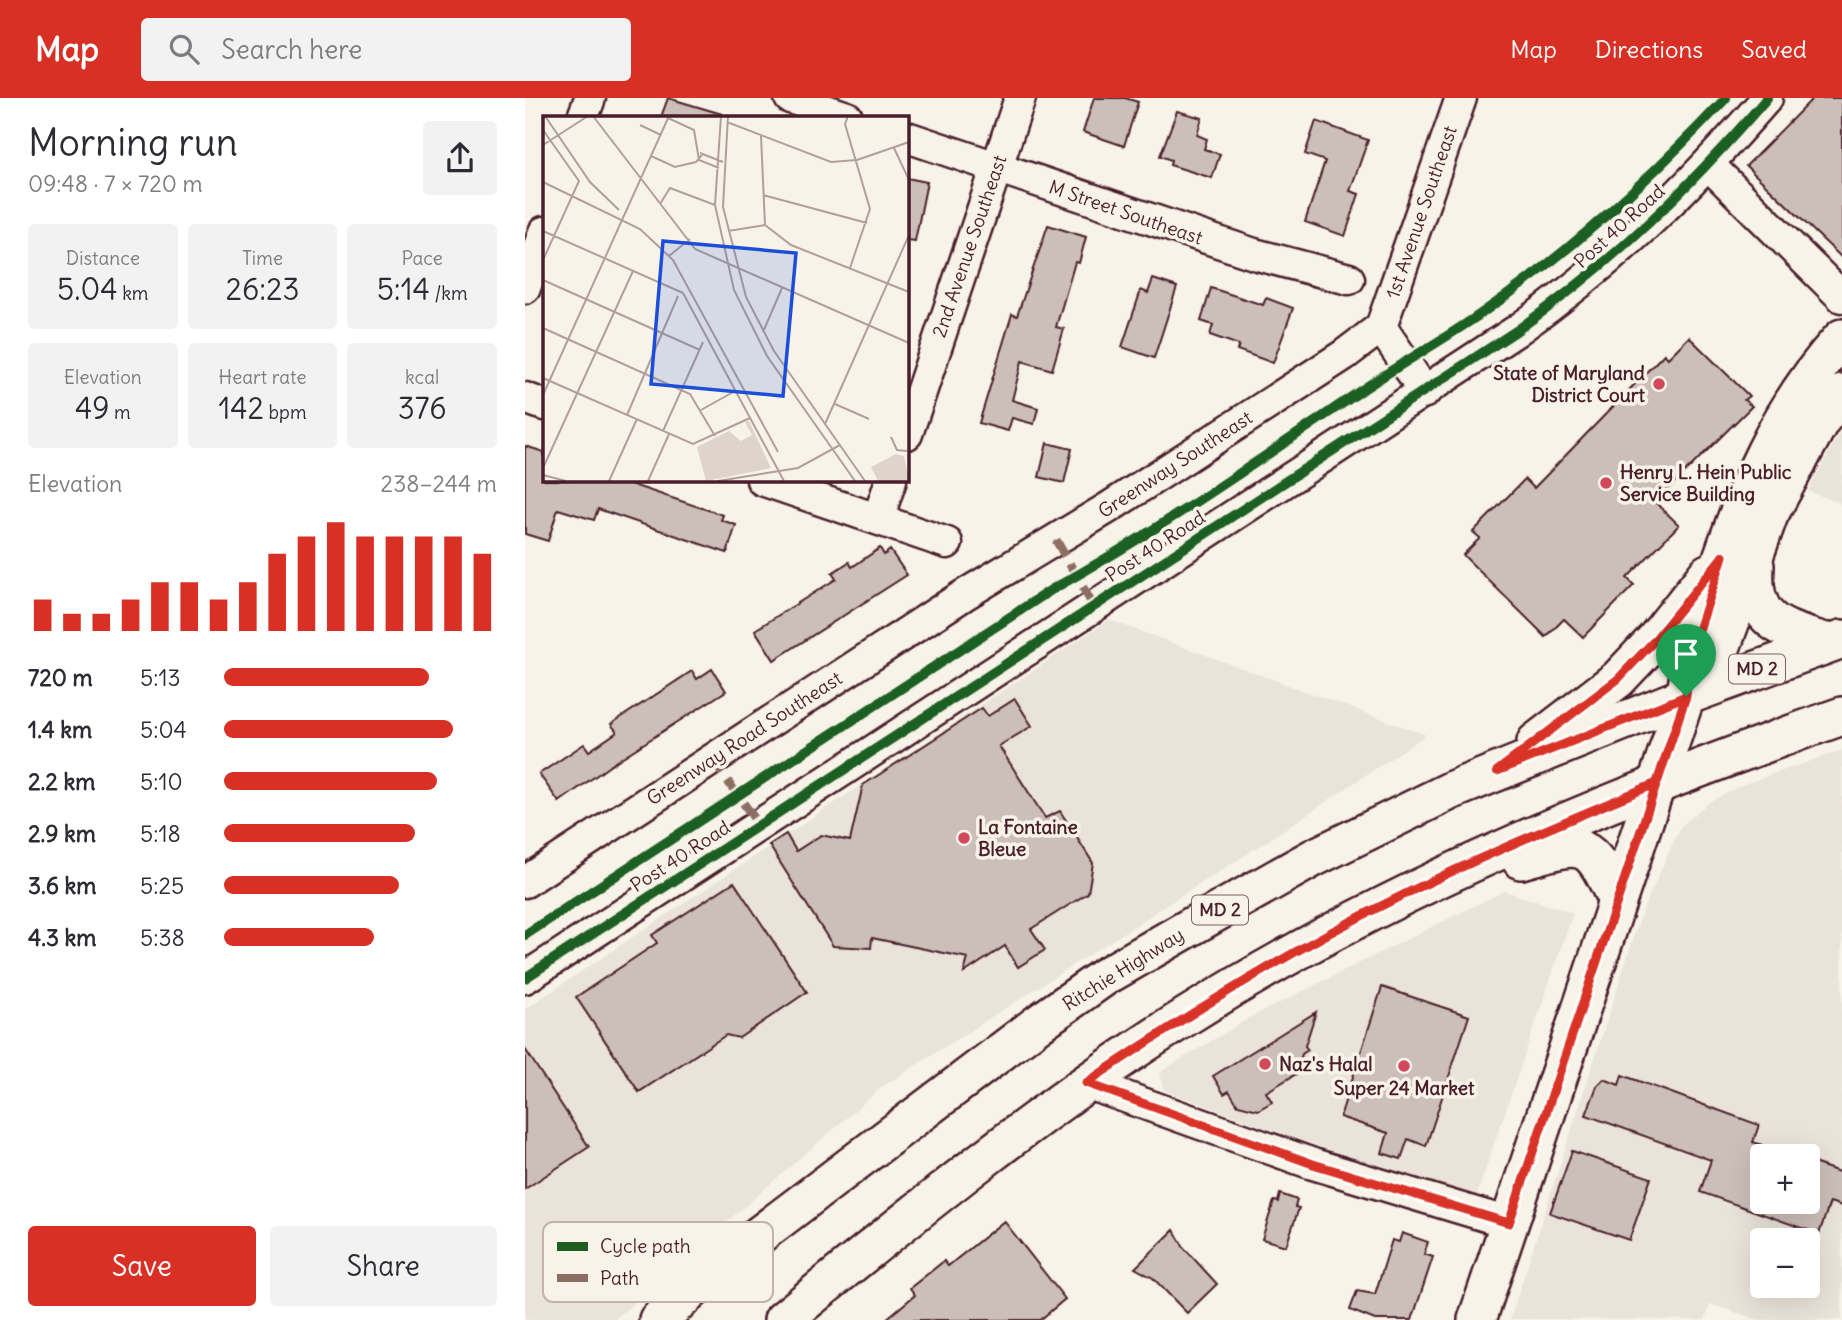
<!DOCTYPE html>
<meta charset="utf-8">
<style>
:root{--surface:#fff;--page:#f2f2f3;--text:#2b2b33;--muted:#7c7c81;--accent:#d93025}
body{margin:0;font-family:Delius,sans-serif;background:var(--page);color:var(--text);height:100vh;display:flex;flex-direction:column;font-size:26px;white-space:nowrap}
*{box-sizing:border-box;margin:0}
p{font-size:23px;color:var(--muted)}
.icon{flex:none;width:38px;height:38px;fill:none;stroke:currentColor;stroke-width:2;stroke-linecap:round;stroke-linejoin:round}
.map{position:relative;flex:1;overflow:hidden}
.panel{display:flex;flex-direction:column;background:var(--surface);width:525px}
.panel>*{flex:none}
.tools{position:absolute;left:1225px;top:1046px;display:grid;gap:14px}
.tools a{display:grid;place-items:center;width:70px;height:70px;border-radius:7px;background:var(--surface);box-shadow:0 7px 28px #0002;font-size:35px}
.pin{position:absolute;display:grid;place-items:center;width:60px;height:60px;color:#fff;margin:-72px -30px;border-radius:50% 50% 50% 0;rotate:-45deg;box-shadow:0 0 7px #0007}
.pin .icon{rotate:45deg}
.round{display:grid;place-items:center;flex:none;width:74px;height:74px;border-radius:7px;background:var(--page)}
.headline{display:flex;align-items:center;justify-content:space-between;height:119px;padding:0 28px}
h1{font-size:38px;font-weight:600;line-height:52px}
.figures{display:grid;grid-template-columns:repeat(3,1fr);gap:10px;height:119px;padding:7px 28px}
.figures div{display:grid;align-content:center;border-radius:7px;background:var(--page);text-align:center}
.figures b{font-size:30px;font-weight:600}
.figures small{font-size:19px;font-weight:400}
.figures p{font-size:19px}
.chart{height:196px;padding:14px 28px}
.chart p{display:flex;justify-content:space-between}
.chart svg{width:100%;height:126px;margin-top:7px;stroke:var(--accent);stroke-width:6}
.action{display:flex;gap:14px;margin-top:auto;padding:14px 28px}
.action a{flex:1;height:80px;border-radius:7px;background:var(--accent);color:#fff;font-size:28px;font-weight:600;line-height:80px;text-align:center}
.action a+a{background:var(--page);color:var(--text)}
ul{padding:0 28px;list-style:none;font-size:23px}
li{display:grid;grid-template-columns:112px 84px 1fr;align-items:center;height:52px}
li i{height:18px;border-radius:9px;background:var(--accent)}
header{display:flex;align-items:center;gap:42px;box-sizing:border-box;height:98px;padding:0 35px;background:var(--accent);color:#fff}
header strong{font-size:33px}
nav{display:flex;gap:38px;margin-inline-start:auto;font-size:24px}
.search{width:490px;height:63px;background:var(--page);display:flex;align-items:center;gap:18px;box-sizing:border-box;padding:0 24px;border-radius:7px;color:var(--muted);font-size:26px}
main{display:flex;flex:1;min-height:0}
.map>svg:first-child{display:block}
.built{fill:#eae3da;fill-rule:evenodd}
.building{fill:#ccbfb9;stroke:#4a1f2b;stroke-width:2}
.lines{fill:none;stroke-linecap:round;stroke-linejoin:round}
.minor-casing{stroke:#4a1f2b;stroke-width:35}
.major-casing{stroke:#4a1f2b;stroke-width:42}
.minor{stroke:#f7f3e8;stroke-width:30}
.major{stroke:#f7f3e8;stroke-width:37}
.quiet{stroke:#8d6e63;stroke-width:9;stroke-dasharray:18 9;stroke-linecap:butt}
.cycleway-casing{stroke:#f7f3e8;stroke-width:15}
.cycleway{stroke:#1b5e20;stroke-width:10}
.route-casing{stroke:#fff;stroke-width:14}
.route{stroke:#d93025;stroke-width:9}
.poi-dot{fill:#d1495b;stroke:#f7f3e8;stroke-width:2.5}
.labels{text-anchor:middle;stroke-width:7;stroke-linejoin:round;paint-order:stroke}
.shield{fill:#f7f3e8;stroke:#7e5f64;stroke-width:2}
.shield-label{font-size:18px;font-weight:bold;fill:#4a1f2b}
.street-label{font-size:19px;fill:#4a1f2b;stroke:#f7f3e8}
.poi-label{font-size:19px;font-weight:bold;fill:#4a1f2b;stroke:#f7f3e8;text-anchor:start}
.inset-road{fill:none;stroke:#b29e9c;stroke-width:2}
.view{fill:#1d4ed8;fill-opacity:0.15;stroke:#1d4ed8;stroke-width:3.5}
.inset-edge{fill:none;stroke:#4a1f2b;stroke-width:3.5}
.key{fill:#f7f3e8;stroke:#c3b3af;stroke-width:2}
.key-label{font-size:19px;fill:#4a1f2b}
</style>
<header>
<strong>Map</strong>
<div class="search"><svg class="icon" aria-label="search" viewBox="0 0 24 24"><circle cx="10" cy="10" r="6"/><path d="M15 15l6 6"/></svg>Search here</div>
<nav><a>Map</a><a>Directions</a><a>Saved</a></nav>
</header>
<main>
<section class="panel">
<div class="headline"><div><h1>Morning run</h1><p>09:48 · 7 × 720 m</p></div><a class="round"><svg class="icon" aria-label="share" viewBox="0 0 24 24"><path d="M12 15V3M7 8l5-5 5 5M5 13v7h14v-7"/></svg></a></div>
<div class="figures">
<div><p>Distance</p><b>5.04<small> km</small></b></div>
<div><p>Time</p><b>26:23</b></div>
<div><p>Pace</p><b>5:14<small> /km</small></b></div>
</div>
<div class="figures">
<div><p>Elevation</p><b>49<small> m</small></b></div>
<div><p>Heart rate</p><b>142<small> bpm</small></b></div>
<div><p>kcal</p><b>376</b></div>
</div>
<div class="chart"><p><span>Elevation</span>238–244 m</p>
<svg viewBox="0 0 160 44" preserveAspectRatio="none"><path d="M5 44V33M15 44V38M25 44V38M35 44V33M45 44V27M55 44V27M65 44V33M75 44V27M85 44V17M95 44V11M105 44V6M115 44V11M125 44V11M135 44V11M145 44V11M155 44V17"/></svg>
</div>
<ul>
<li><b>720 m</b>5:13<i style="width:75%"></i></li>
<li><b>1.4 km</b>5:04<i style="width:84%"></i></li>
<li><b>2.2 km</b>5:10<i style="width:78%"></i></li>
<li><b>2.9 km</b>5:18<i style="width:70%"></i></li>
<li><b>3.6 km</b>5:25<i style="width:64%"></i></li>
<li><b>4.3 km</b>5:38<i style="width:55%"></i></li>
</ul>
<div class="action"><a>Save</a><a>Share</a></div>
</section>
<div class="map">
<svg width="1317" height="1222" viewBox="0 0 1317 1222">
<rect width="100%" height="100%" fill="#f7f3e8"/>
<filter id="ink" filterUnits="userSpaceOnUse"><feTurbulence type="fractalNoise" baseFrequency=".0143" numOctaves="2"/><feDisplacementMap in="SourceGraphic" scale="14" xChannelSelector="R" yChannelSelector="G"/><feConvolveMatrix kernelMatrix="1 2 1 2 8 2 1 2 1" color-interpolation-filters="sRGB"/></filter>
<g filter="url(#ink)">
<g class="built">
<path d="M 1317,330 L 1317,406 L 1283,393 Z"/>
<path d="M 584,522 L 901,637 L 742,743 L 357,989 L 89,1222 L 0,1222 L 0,911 Z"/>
<path d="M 1317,652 L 1317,1222 L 1234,1222 L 1185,1206 L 1180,1222 L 985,1221 L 1117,814 L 1155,729 L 1184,704 L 1219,686 ZM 1237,1059 L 1283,1059 L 1283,1104 L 1237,1104 ZM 1237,1143 L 1283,1143 L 1283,1188 L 1237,1188 Z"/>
<path d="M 979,793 L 1048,815 L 951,1099 L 771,1041 L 638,992 L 635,974 L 726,919 Z"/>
</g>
<g class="building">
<path d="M 143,0 L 197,16 L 196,19 L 136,19 Z"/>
<path d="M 569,0 L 600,0 L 613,4 L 599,48 L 558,34 Z"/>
<path d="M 1288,0 L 1317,0 L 1317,160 L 1221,68 Z"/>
<path d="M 652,13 L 677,20 L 672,37 L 682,41 L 679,51 L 695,56 L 687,80 L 645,67 L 646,62 L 635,58 Z"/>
<path d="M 791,23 L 843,42 L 825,93 L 834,96 L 820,138 L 780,124 L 800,63 L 780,56 Z"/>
<path d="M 382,80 L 402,84 L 390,143 L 382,142 Z"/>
<path d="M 523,127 L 561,139 L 554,165 L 550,164 L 531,229 L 539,231 L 527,272 L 497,263 L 487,302 L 513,310 L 509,326 L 487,320 L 483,333 L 454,325 L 487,216 L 492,218 Z"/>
<path d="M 628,181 L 652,189 L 629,260 L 597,249 L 616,192 L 623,195 Z"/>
<path d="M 686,190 L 738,207 L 741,200 L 768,210 L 748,265 L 712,252 L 714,247 L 685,237 L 688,227 L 676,223 Z"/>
<path d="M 1164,239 L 1224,298 L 1219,302 L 1227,308 L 1130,404 L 1154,427 L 1102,480 L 1109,487 L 1058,539 L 1039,521 L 1021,539 L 938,457 L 955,440 L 948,434 L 1000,381 L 1009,390 L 1139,256 L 1143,260 Z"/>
<path d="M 522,345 L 547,351 L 539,385 L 514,379 Z"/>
<path d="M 0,348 L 19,354 L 19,382 L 93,382 L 198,417 L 196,422 L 211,427 L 202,455 L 73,411 L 69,422 L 33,411 L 23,443 L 0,436 Z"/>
<path d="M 355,450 L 359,457 L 365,452 L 382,477 L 249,562 L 230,532 L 311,481 L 307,475 L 324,464 L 327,469 Z"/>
<path d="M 187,571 L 201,593 L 93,662 L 34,704 L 14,676 L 59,646 L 64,653 L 92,634 L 86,626 L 167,573 L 172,581 Z"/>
<path d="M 490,601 L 507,628 L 474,648 L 520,720 L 535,713 L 568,765 L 563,795 L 506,831 L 520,852 L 493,869 L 480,848 L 439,875 L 443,860 L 347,840 L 346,850 L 308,848 L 244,747 L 261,736 L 271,753 L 296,737 L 325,743 L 338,687 L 457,610 L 463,618 Z"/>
<path d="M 209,784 L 282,894 L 214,940 L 201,937 L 114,994 L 51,899 L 132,845 L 127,837 Z"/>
<path d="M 857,889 L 944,918 L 901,1048 L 883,1041 L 876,1061 L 857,1055 L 863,1035 L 815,1019 Z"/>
<path d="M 791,914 L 780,948 L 783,952 L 777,956 L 771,976 L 741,994 L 747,1004 L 733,1012 L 713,1007 L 704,993 L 699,996 L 688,978 Z"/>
<path d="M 0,951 L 64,1049 L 0,1091 Z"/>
<path d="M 1097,977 L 1234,1027 L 1228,1044 L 1237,1047 L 1237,1104 L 1283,1104 L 1283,1063 L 1317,1075 L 1317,1108 L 1305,1104 L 1294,1136 L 1175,1094 L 1186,1062 L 1061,1017 L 1072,988 L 1079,981 L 1094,987 Z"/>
<path d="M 1047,1053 L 1126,1080 L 1104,1142 L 1025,1115 Z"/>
<path d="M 755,1096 L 772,1102 L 770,1109 L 774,1110 L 761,1148 L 737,1141 L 749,1103 L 753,1104 Z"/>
<path d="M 479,1123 L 540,1201 L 515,1222 L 360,1222 L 390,1197 L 385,1190 L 419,1163 L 423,1168 Z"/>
<path d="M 649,1132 L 659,1150 L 692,1186 L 662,1215 L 628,1180 L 610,1170 Z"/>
<path d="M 877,1135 L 903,1144 L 899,1156 L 908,1159 L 887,1222 L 850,1222 L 825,1212 L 832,1193 L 850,1196 L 867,1142 L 874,1144 Z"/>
</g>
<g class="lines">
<defs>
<g id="minor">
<path d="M 265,0 L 322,19"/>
<path d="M 58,19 L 65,0"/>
<path d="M 382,39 L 729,156 L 824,181"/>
<path d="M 1184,67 L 1317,199"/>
<path d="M 0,190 L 19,134"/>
<path d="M 856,229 L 936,0"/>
<path d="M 856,229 L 900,294"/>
<path d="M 0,300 L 19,307"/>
<path d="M 382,336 L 495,0"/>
<path d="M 237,382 L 422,445"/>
<path d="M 353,421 L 366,382"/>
<path d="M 0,784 L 439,497 L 583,410 L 819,257 L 856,229"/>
<path d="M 0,880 L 991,233 C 1090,163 1163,91 1242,0"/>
<path d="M 561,985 L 788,1066 L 984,1125"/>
</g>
<g id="major">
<path d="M 1230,468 C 1226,526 1256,530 1303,545"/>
<path d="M 1164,594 L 1195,553 L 1244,417 L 1295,323 L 1317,295"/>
<path d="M 1011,644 L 1093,581 L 1129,543 L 1183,475"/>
<path d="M 996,762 C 1060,743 1064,741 1092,803"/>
<path d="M 133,1222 L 200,1163 L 514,925 L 579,879 L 669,827 L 788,760 L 927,692 L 1161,598 L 1317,541"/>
<path d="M 258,1222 C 389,1115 519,1008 662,918 C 867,789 1090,698 1317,618"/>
<path d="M 952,1222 L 1161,598 C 1165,558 1177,522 1189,484 C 1218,395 1253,310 1317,240"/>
</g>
</defs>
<use href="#minor" class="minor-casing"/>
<use href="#major" class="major-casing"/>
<use href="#minor" class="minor"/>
<use href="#major" class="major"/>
<g class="quiet">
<path d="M 531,442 L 569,509"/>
<path d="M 187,661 L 234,727"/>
</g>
<defs>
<g id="cycleway">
<path d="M 0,837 L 526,492 C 633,433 733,363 834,294 C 873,267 915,244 954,217 C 1045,155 1127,79 1201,0"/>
<path d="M 0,880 L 991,233 C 1090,163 1163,91 1242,0"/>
</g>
</defs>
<use href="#cycleway" class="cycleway-casing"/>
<use href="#cycleway" class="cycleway"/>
</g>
</g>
<g class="lines" filter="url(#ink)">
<defs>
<path id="route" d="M 1161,598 L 972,673 L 1093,581 L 1129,543 L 1198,458 L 1165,560 L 1161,598 L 984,1125 L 788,1066 L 561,985 C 660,918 762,854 870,801 C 955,758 1044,722 1132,685 L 1161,598"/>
</defs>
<use href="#route" class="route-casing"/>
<use href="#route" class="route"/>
</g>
<g class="poi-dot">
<circle cx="1134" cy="286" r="7"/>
<circle cx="1081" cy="385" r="7"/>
<circle cx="439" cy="740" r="7"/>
<circle cx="740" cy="966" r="7"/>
<circle cx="879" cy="968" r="7"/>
</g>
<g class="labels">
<g class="shield">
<rect x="1204" y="556.5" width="56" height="29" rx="5"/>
<rect x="667" y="797.5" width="56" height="29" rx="5"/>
</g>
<g class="shield-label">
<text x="1232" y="577">MD 2</text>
<text x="695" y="818">MD 2</text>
</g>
<g class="street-label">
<text transform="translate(601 114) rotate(19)" y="7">M Street Southeast</text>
<text transform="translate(896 114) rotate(-71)" y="7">1st Avenue Southeast</text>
<text transform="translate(1094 128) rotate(-42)" y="7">Post 40 Road</text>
<text transform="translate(444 148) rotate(-71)" y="7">2nd Avenue Southeast</text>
<text transform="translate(650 366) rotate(-33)" y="7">Greenway Southeast</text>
<text transform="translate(630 448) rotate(-33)" y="7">Post 40 Road</text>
<text transform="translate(219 640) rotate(-33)" y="7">Greenway Road Southeast</text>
<text transform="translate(155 758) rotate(-33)" y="7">Post 40 Road</text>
<text transform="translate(598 871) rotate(-32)" y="7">Ritchie Highway</text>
</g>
<g class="poi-label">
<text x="1120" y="282" text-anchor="end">State of Maryland<tspan x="1120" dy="22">District Court</tspan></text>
<text x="1095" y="381">Henry L. Hein Public<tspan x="1095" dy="22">Service Building</tspan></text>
<text x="453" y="736">La Fontaine<tspan x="453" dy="22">Bleue</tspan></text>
<text x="754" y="973">Naz's Halal</text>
<text x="879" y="997" text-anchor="middle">Super 24 Market</text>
</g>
</g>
<g transform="translate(18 18)">
<rect width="366" height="366" fill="#f7f3e8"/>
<path d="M 206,305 L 228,352 L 163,365 L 154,331 L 186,315 L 198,325 L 209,319 L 202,306 ZM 353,338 L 361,340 L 366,365 L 335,365 L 328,351 Z" fill="#ded4cc"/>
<path class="inset-road" d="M 2,0 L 47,66 L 76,94M 50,0 L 152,133 L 366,227M 178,0 L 172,89 L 191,174 L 224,240 L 312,365M 185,0 L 180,91 L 203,181 L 231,235 L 322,365M 305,0 L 302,8 L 327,93 L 307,152M 125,2 L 151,14 L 156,44 L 176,52M 184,6 L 288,46 L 314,44 L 366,26M 97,9 L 118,19M 0,14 L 36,65 L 0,144M 218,20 L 222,109M 0,29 L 45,0M 351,32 L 366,64M 157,37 L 180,46M 108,40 L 132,51 L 153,46 L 159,39M 0,66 L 97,113 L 130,144 L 235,336M 220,79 L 324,107M 117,88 L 127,72 L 172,89M 222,109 L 248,129 L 366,176M 0,115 L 140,177M 185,115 L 222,109M 126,140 L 147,123M 0,164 L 157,234M 140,177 L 241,365M 0,212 L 147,278 L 172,320M 220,216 L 239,172M 0,262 L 150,328 L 207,302M 0,279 L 126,0M 292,288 L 326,303M 158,294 L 192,275M 84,299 L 135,180M 282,308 L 366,119M 120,315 L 160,226M 348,321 L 354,334 L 364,335M 0,352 L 90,155M 0,359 L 23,365M 66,365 L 94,303M 105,365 L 126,318M 175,365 L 255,352 L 297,329"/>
<path class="view" d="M 120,125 L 253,137 L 240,280 L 108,268 Z"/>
<rect width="366" height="366" class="inset-edge"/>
</g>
<rect x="18" y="1124" width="230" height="80" rx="10" class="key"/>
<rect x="32" y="1144" width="31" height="9" fill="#1b5e20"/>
<rect x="32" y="1176" width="31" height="8" fill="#8d6e63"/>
<g class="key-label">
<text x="75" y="1155">Cycle path</text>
<text x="75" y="1187">Path</text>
</g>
</svg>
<div class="tools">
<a>+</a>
<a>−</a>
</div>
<div class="pin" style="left:1161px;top:598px;background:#1e9e55"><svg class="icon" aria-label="arrive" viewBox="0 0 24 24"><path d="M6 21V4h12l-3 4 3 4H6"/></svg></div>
</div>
</main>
